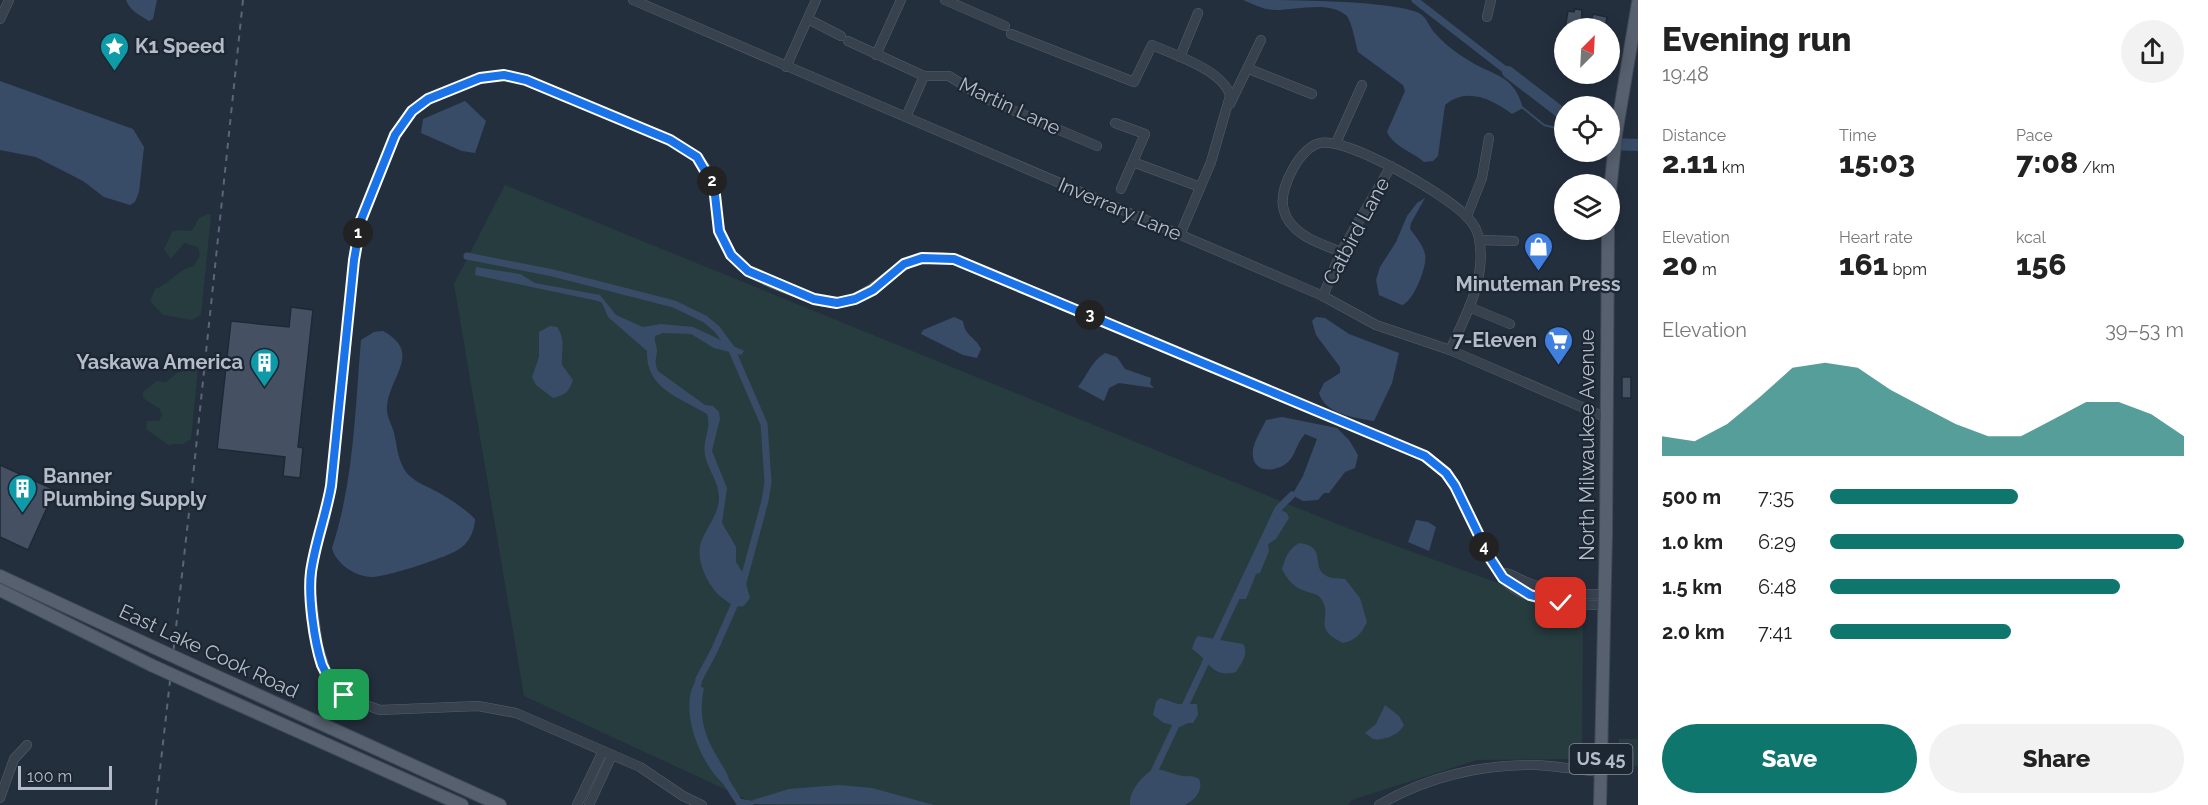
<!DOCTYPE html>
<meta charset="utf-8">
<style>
:root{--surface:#fff;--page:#f2f2f2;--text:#222;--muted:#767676;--accent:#0f766e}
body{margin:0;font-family:Raleway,sans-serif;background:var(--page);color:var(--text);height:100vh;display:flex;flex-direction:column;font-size:22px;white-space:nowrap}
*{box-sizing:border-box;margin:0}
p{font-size:20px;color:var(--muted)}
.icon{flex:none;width:33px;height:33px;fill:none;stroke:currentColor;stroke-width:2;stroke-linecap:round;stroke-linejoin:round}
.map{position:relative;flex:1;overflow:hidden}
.drawer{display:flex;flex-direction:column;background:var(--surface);width:570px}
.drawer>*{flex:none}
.needle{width:39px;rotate:24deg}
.fabs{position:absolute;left:1554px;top:18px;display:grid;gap:12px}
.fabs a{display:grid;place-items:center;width:66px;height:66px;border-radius:50%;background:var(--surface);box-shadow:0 3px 15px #0003;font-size:30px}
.scale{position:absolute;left:18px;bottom:15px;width:94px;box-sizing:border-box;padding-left:6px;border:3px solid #b4bcc9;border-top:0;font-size:16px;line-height:21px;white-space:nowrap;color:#b4bcc9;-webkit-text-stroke:4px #1d2633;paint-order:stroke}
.pin{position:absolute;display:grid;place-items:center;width:51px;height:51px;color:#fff;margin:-26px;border-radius:12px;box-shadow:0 3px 9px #0006}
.km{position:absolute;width:30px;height:30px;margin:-15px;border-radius:50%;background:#222;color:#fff;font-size:16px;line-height:30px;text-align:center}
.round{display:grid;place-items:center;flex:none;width:63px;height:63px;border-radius:32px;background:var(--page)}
.head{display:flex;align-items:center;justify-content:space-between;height:102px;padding:0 24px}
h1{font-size:33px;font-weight:800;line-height:45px}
.figures{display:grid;grid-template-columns:repeat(3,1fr);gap:9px;height:102px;padding:6px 24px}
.figures div{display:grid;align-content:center}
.figures b{font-size:30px;font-weight:800}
.figures small{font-size:16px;font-weight:400}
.figures p{font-size:16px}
.chart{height:168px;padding:12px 24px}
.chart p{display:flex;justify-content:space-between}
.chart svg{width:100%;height:108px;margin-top:6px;fill:var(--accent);opacity:.7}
.button{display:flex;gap:12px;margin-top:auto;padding:12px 24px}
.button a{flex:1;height:69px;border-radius:36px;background:var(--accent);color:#fff;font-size:24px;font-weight:800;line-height:69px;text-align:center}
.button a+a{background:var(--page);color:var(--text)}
ul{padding:0 24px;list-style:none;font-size:20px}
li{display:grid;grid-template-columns:96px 72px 1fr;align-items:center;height:45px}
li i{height:15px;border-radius:8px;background:var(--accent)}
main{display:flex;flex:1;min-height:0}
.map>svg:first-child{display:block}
.green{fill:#263c3f}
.water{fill:#394c67}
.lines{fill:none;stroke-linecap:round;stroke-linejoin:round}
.stream{stroke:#394c67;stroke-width:2}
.canal{stroke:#394c67;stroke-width:7}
.river{stroke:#394c67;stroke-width:12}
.building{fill:#455162;stroke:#1f2835;stroke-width:1.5}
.minor-casing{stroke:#565f6c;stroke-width:10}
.major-casing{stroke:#414a57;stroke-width:14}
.minor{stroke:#38414e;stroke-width:9}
.major{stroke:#56606e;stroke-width:12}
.rail{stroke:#5a6575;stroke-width:2;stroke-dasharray:6 6;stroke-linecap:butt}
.major-bridge-casing{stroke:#414a57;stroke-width:14;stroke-linecap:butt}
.major-bridge{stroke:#56606e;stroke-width:12}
.route-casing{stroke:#fff;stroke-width:12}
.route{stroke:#1a73e8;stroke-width:8}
.labels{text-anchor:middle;stroke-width:4.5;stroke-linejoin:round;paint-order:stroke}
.shield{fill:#1d2633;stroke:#878f9c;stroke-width:1.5}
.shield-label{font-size:18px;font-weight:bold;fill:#b4bcc9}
.poi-label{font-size:20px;font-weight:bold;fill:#b4bcc9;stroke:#1d2633;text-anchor:start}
.street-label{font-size:20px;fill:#b4bcc9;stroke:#1d2633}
</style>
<main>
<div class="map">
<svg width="1638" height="805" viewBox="0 0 1638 805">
<rect width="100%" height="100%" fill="#242f3e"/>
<g class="green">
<path d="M 505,185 L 1347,528 L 1583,614 L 1582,759 L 1477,760 L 1352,800 L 1348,805 L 759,805 L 524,696 L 454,284 Z"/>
<path d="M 208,214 L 211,215 L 201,315 L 192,320 L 163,315 L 150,301 L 155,289 C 169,285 179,268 193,267 L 200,256 L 198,247 L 184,243 L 171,259 L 164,249 L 172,232 L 178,230 L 192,231 L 199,218 Z"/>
<path d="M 198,368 L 191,439 L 183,444 L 171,444 L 170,446 L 146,429 L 147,421 L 159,421 L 162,415 L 160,409 L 143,398 L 143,392 L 157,381 L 166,382 L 178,372 Z"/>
<path d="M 1619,739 L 1638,739 L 1638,766 L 1618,766 Z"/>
</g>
<g class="water">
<path d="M 126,0 L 157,0 L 153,19 L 149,21 C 141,16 129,10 126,0 Z"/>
<path d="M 1243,0 C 1283,0 1388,0 1419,13 C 1426,17 1428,24 1433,31 C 1442,42 1455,52 1468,60 C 1494,77 1513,73 1523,108 L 1512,114 C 1493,100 1467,86 1445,105 L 1438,156 L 1433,161 L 1424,162 C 1412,151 1395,148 1387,132 L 1405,91 L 1403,85 L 1358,52 C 1355,41 1353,26 1347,16 C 1330,0 1296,10 1275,10 C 1264,10 1253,4 1243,0 Z"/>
<path d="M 0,81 L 133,129 L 144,147 L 139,192 L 135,202 L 130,205 L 104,197 L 83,181 L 36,157 L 0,150 Z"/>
<path d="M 465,101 L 486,121 L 475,153 L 462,151 L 421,133 L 423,119 Z"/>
<path d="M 1425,198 L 1411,223 L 1410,229 C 1416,237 1423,245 1425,254 C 1428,266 1413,302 1402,305 L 1379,295 L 1376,280 L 1380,267 L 1396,242 L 1407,216 L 1417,203 Z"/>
<path d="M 476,267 L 520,274 L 535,283 L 600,295 L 616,315 L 643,327 L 661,324 L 693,327 L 744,351 L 741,355 L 714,348 L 691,334 L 663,333 L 655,336 C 654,342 657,345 657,351 C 656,359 654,363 658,371 L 705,405 L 713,406 L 719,412 L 720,419 L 712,451 L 727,488 L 722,523 L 736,547 L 736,562 L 743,573 L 750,598 L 744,606 C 733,608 728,602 720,596 C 708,585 697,563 700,546 C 704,529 719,516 719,498 C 719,482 708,470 705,455 C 702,440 712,428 707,414 C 679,397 646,389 647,351 L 608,317 L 602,303 L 598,301 L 475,275 Z"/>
<path d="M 954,317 L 963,321 C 965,337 976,337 981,349 L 977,358 L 963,355 L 921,334 L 923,330 Z"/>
<path d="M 1316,317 L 1325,318 L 1349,334 L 1399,353 L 1392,383 L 1374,421 C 1355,418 1325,414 1319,393 L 1324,383 L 1340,373 L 1340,367 L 1316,335 L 1312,321 Z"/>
<path d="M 550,326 L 557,327 C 566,340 561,351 562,365 L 573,380 C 569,392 565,395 553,398 L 536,385 L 532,377 L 539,357 L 539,332 Z"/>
<path d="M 383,331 C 423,353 389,376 387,407 C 386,417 392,424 394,433 C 397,446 398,461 406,472 C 414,483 430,487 441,494 C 453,501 465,509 475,519 C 475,528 470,541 462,547 C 453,556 384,578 371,577 C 356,577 335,563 332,548 C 354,481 355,410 361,340 L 374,332 Z"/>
<path d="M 1105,353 L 1117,357 L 1125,369 L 1151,378 L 1150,384 L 1154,388 L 1119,383 L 1109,388 L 1104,401 L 1078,387 C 1088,374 1091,362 1105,353 Z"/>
<path d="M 1282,417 L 1337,428 L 1349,440 L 1358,455 L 1355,468 L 1345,472 L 1329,493 L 1324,493 L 1318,500 L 1303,501 L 1292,495 L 1303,476 L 1317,439 L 1305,434 C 1296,444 1295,456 1288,462 C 1276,473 1250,474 1253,450 C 1254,441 1262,429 1266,420 Z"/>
<path d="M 1281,510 L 1287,513 L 1289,518 L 1276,539 L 1268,544 L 1269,551 L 1260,573 L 1256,574 L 1246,599 L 1239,599 L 1235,595 L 1244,576 L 1248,575 L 1251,570 L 1249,566 L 1259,546 L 1263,544 L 1266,528 Z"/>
<path d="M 1416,520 L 1428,522 L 1436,527 L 1429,551 L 1408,542 Z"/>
<path d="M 1299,543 C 1327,546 1311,566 1325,575 C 1330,579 1338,578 1345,579 L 1360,598 L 1367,622 C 1361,634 1356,640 1343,643 C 1311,627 1333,619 1322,600 C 1318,593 1312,594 1305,591 C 1294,588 1287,579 1282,569 C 1286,556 1288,550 1299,543 Z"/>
<path d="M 1198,636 L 1243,644 C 1249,653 1242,663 1236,672 C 1211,679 1209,659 1192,649 L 1195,640 Z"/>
<path d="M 694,684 L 704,688 C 698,716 704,736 719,760 C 724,769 729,774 730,786 L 727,787 C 702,768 679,713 694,684 Z"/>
<path d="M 1160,698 L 1178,704 L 1197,704 L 1198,715 L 1193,723 L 1188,723 L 1180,727 L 1164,723 L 1153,715 L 1156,702 Z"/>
<path d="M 1385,705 L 1399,716 L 1404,725 C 1399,735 1383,741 1373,739 L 1365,733 L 1376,724 Z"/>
<path d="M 1153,769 C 1165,769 1173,775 1184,776 C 1190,777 1192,775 1199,779 C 1204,789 1195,801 1184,805 C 1172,805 1144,805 1130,805 C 1129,790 1142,777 1153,769 Z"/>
<path d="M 839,785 L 872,788 L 934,805 L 750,804 L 753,800 L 789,789 Z"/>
</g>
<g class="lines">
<path class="stream" d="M 1523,108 L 1544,125 L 1564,130"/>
<g class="canal">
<path d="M 1415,0 L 1508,72"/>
<path d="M 467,256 L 553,273 L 674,304 L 705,319 L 717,329 L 731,348 L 764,424 L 768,482 L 765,501 L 742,586"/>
<path d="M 696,692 L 699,679 L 714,651 L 737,599"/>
<path d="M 1152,776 L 1278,509 L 1292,495"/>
<path d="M 725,780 L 739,802 L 750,804"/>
</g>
<g class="river">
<path d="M 1508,72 L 1564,115"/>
<path d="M 1610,144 L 1638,145"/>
</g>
</g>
<g class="building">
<path d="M 1575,9 L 1582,10 L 1581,28 L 1565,28 L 1568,11 L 1574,12 Z"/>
<path d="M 1593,14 L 1607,17 L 1605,28 L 1590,28 Z"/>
<path d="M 291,307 L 313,310 L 298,447 L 303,448 L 300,478 L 283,476 L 285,457 L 217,449 L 231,321 L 289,327 Z"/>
<rect x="1622" y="377" width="9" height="21"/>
<path d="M 0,465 L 55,490 L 28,550 L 0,537 Z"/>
</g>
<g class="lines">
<defs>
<g id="minor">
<path d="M 633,0 L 1323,296 L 1376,325 L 1450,350 L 1607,418"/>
<path d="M 945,0 L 1005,26"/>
<path d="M 1487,17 L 1491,0"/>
<path d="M 0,19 L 9,0"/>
<path d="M 808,19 L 841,36"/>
<path d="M 1011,34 L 1134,82 L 1152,45 C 1173,54 1225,71 1230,96 L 1211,162 L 1180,235"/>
<path d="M 848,41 L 924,76 L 949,76 L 982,97 L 1097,146"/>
<path d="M 876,55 L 901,0"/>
<path d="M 1180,57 L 1198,13"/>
<path d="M 786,67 L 816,0"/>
<path d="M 1249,69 L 1312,94"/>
<path d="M 1230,104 L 1261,40"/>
<path d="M 906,117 L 924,76"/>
<path d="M 1115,123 L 1145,134 L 1121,189"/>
<path d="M 1336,143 L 1362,85"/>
<path d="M 1133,162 L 1200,187"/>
<path d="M 1467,216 L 1482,178 L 1489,138"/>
<path d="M 1479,240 L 1514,241"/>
<path d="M 1341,252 C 1325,245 1304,239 1293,226 C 1288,221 1284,213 1283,206 C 1280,186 1300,148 1320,143 C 1348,137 1449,196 1468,218 C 1473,223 1477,230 1479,238 C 1487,278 1466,315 1450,350"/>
<path d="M 1323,296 L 1341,252 L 1391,166"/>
<path d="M 1469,307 L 1510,324"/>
<path d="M 1502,573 C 1510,572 1516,578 1524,581 C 1553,593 1573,595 1605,594"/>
<path d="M 0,798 L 14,759 L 27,745"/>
<path d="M 577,805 L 603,751"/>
<path d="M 589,805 L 612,755"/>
<path d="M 702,805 L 683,796 L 640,767 L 516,713 L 478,706 L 380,710 L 352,700 L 334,686 L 328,677 L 318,646 L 310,587 L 314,555 L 325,519 L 331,486 L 354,260 L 361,221 L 395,135 L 412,111 L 428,99 L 480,78 L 504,75 L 526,80 C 560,94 594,108 627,122 C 651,132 676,140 696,157 C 728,183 705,231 738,263 C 754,279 791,291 812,298 C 877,322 889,236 962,262 L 1425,456 C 1445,469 1455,486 1465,506 C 1477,531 1488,557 1504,579 C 1521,603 1578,605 1604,605"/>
<path d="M 1379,805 C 1426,777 1482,764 1536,765 C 1557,766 1579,770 1601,772"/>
</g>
<g id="major">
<path d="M 1610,191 L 1616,134 L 1638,3"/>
<path d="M 0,576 L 153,647"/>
<path d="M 0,590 L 151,665"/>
<path d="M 216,676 L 500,805"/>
<path d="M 208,691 L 462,805"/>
<path d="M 1600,805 L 1606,532 L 1608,230"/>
</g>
</defs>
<use href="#minor" class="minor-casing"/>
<use href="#major" class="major-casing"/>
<use href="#minor" class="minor"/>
<use href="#major" class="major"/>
<path class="rail" d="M 156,805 L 192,486 L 243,0"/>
<defs>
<g id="major-bridge">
<path d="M 153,647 L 216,676"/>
<path d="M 151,665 L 208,691"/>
</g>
</defs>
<use href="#major-bridge" class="major-bridge-casing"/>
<use href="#major-bridge" class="major-bridge"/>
</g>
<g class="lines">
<defs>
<path id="route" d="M 344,695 C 334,686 327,677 322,665 C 314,641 308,596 311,572 C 315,543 326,515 331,486 L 354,260 L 361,220 L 395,135 L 412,111 L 428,99 L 480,78 L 504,75 L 526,80 L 670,140 L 697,157 L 714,186 L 719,231 L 731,255 L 748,271 L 814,299 L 837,303 L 855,299 L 873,290 L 904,264 L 922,258 L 954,259 L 1425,456 L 1446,473 L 1455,486 L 1490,558 L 1503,578 L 1530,595 L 1561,603"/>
</defs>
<use href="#route" class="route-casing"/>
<use href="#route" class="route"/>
</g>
<defs>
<symbol id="sight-pin" viewBox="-11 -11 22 30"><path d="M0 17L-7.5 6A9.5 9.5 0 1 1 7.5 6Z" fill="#0f9aa8" stroke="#1d2633"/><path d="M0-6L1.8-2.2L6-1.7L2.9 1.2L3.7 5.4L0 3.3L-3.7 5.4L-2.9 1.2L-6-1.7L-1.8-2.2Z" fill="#fff"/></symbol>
<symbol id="shop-pin" viewBox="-11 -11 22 30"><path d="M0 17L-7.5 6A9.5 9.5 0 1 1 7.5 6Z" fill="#3f7fe0" stroke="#1d2633"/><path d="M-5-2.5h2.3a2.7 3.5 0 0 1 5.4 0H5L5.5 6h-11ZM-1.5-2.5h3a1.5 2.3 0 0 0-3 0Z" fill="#fff"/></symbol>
<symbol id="supermarket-pin" viewBox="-11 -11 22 30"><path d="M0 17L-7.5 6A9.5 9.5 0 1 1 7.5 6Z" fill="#3f7fe0" stroke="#1d2633"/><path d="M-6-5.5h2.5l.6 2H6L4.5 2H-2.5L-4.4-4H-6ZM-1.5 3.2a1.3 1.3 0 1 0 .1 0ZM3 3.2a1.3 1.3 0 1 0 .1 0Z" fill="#fff"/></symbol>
<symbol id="building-pin" viewBox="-11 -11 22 30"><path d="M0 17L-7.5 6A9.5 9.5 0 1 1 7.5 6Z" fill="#0f9aa8" stroke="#1d2633"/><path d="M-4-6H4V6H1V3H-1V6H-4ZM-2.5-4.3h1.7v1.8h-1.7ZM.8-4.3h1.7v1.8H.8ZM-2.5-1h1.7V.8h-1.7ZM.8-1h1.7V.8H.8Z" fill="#fff"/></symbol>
</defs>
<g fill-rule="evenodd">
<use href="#sight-pin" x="98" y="30" width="33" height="45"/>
<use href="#shop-pin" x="1522" y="230" width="33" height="45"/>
<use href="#supermarket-pin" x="1542" y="324" width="33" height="45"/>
<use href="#building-pin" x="248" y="346" width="33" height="45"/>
<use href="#building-pin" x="6" y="472" width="33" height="45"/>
</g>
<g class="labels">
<rect class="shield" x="1569.5" y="744" width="63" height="30" rx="4.5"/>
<g class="shield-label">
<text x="1601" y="765">US 45</text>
</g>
<g class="poi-label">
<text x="135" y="53">K1 Speed</text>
<text x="1538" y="291" text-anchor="middle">Minuteman Press</text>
<text x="1537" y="347" text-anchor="end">7-Eleven</text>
<text x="243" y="369" text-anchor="end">Yaskawa America</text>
<text x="43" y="483">Banner<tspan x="43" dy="23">Plumbing Supply</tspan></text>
</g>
<g class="street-label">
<text transform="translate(1010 106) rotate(25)" y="7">Martin Lane</text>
<text transform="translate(1120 209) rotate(23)" y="7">Inverrary Lane</text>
<text transform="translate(1356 231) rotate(-62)" y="7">Catbird Lane</text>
<text transform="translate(1587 445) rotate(-90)" y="7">North Milwaukee Avenue</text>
<text transform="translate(209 651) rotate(25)" y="7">East Lake Cook Road</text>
</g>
</g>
</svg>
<div class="fabs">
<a><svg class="needle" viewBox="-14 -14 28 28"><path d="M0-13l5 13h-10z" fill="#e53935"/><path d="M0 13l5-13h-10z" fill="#767676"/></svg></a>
<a><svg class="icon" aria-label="locate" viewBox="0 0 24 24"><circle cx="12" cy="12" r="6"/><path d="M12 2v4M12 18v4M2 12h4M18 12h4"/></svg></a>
<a><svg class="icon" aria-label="layers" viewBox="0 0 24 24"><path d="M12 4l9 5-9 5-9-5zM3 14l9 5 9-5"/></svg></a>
</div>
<div class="scale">100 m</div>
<div class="pin" style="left:344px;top:695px;background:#1e9e55"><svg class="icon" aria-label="arrive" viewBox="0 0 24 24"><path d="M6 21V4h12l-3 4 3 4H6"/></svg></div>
<div class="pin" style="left:1561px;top:603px;background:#d93025"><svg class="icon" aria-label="check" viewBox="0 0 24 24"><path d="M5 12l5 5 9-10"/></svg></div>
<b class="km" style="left:358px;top:233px">1</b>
<b class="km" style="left:712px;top:181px">2</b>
<b class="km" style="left:1090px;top:315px">3</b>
<b class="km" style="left:1484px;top:547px">4</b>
</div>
<section class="drawer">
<div class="head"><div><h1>Evening run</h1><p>19:48</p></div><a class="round"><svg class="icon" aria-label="share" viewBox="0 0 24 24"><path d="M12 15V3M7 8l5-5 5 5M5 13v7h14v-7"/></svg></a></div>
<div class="figures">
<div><p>Distance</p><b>2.11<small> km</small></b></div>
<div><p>Time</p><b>15:03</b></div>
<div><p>Pace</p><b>7:08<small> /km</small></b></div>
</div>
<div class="figures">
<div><p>Elevation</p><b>20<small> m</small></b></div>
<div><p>Heart rate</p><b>161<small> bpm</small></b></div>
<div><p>kcal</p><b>156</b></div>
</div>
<div class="chart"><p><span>Elevation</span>39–53 m</p>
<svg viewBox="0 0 160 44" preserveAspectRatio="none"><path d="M0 44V36L10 38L20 31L30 20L40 8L50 6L60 8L70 17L80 24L90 31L100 36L110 36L120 29L130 22L140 22L150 27L160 36V44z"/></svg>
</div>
<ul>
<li><b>500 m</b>7:35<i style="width:53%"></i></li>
<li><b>1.0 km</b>6:29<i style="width:100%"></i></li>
<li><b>1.5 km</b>6:48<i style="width:82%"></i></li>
<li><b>2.0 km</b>7:41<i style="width:51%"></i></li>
</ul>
<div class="button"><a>Save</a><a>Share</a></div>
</section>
</main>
